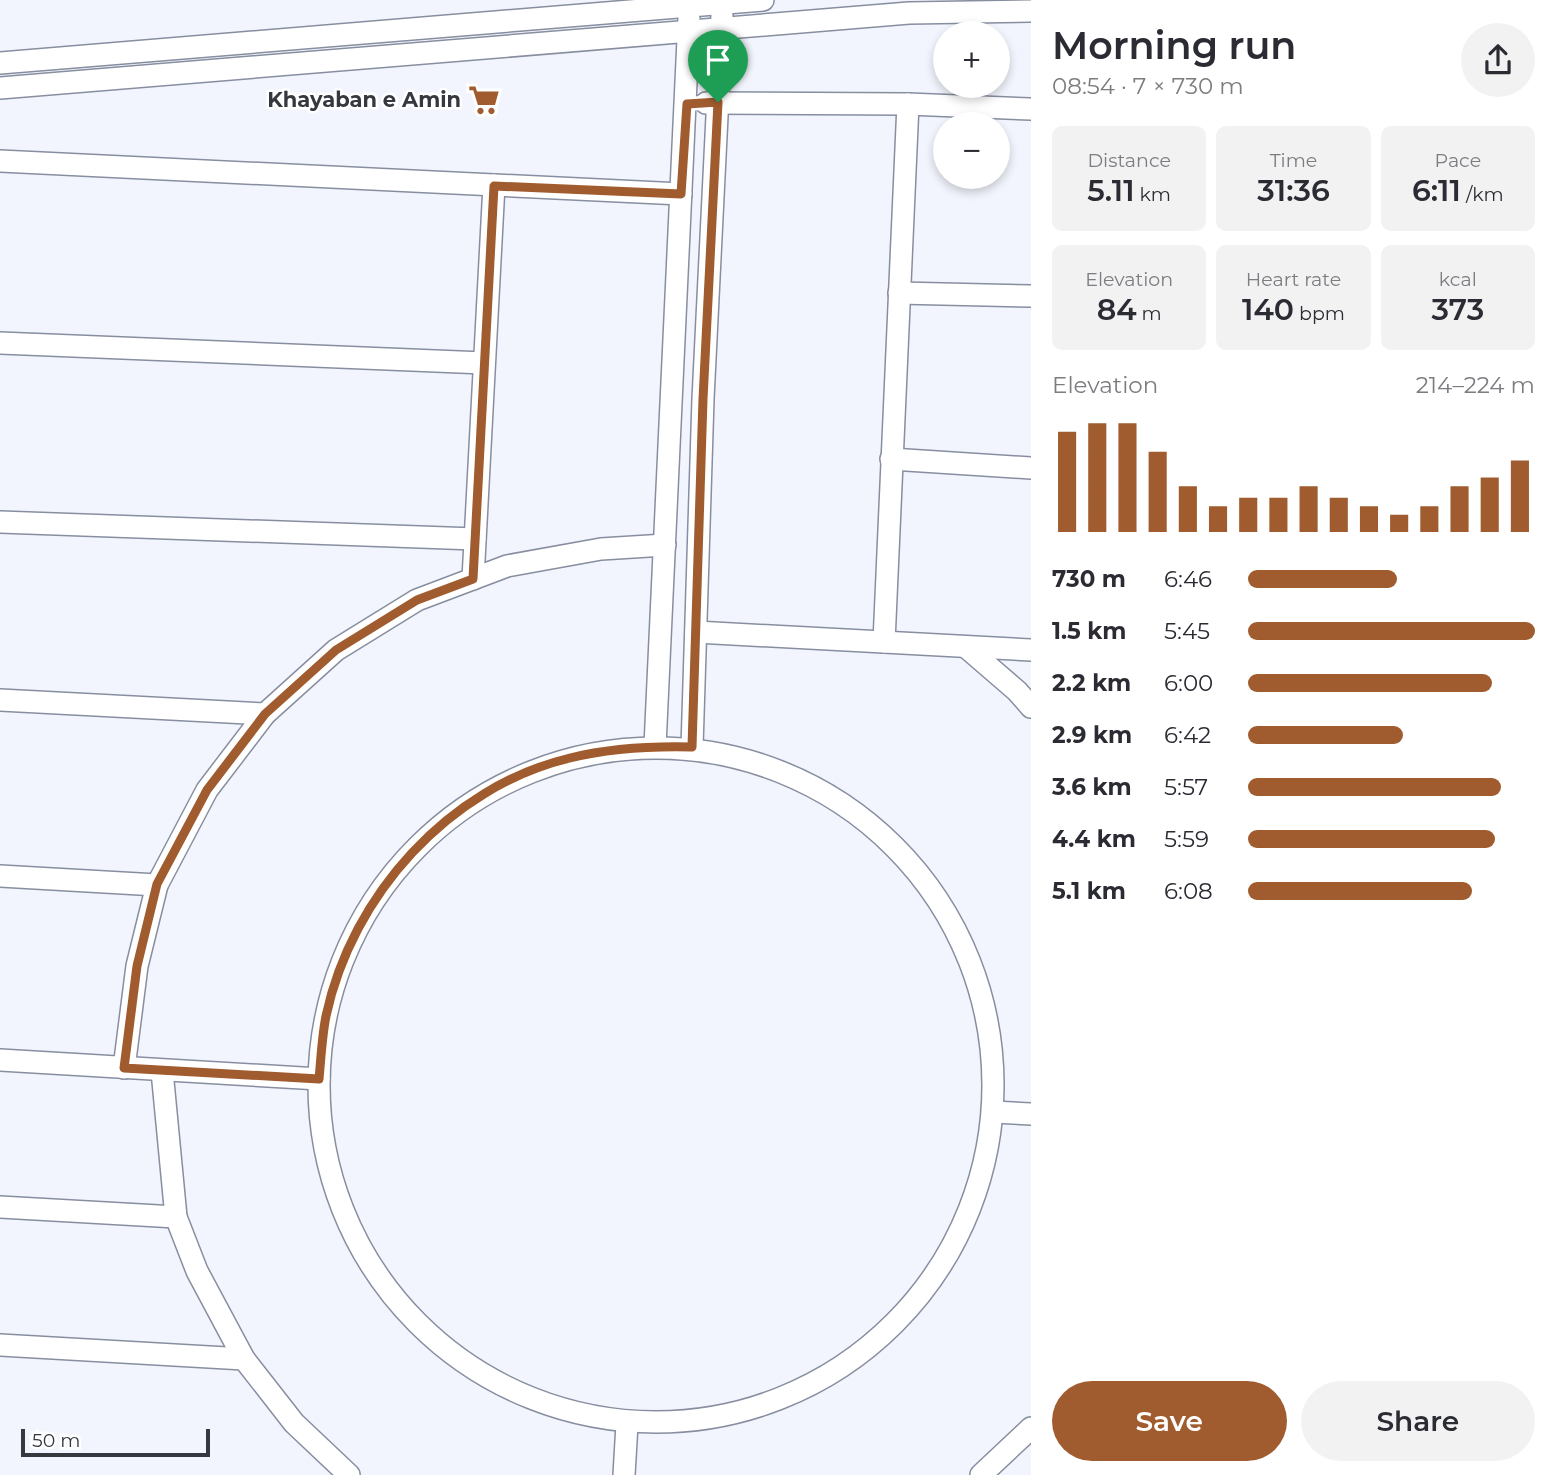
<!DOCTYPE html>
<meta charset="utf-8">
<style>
:root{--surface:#fff;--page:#f2f2f3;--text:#2b2b33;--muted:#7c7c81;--accent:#a05c2e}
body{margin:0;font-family:Montserrat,sans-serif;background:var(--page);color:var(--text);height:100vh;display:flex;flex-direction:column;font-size:26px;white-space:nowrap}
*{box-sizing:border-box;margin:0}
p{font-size:23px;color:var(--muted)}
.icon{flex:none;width:38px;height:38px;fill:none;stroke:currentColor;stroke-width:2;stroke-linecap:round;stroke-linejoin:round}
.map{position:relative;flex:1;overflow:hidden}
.side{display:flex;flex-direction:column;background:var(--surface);width:525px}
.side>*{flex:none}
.buttons{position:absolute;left:933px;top:21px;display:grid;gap:14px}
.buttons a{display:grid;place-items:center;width:77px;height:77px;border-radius:50%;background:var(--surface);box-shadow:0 4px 10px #0003;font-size:35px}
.scale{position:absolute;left:21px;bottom:18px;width:189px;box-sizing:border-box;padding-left:7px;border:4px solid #35383f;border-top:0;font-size:19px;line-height:24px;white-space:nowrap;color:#35383f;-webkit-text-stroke:5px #fff;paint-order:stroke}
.pin{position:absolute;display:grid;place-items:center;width:60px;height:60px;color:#fff;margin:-72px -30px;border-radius:50% 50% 50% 0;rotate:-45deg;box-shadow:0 0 7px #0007}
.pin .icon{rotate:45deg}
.round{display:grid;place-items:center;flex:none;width:74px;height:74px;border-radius:37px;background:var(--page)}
.head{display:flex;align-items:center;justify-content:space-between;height:119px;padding:0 21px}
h1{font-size:38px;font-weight:600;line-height:52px}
.figures{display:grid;grid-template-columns:repeat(3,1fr);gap:10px;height:119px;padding:7px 21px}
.figures div{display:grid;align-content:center;border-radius:10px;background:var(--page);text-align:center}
.figures b{font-size:30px;font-weight:600}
.figures small{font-size:19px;font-weight:400}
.figures p{font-size:19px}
.chart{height:196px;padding:14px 21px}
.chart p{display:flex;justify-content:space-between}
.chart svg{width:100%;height:126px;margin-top:7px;stroke:var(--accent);stroke-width:6}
.cta{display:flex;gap:14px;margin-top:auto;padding:14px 21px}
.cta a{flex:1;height:80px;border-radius:42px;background:var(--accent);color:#fff;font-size:28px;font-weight:600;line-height:80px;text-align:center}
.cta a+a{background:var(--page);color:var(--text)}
ul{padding:0 21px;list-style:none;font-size:23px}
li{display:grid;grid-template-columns:112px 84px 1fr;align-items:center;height:52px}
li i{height:18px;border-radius:9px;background:var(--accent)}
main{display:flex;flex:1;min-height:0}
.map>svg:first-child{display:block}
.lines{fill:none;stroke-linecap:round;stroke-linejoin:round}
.minor-casing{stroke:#878ea0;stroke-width:24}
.minor{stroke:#fff;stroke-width:21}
.route-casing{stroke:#fff;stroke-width:14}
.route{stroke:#a05c2e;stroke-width:9}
.labels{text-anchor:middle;stroke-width:5;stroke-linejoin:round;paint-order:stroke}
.poi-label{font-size:21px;font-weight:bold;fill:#35383f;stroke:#fff;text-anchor:end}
</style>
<main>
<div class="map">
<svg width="1031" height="1475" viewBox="0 0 1031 1475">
<rect width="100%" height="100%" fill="#f2f5fd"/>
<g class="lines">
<defs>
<g id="minor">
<path d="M 0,63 L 763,0"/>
<path d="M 0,88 L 909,13 L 1031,11"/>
<path d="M 706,103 L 908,104 L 1031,109"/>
<path d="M 0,161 L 681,194"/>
<path d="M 899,293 L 1031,296"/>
<path d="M 0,343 L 484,363"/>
<path d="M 891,459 L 1031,468"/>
<path d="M 0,522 L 475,539"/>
<path d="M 473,579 L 494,185"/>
<path d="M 696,632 L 1031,650"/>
<path d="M 884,642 L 908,104"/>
<path d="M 966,647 L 1017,691 L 1031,707"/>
<path d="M 0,700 L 265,714"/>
<path d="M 655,746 L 689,18"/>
<path d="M 692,747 L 703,399 L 722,15"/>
<circle cx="656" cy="1085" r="337"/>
<path d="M 0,876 L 157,885"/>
<path d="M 0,1060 L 319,1079"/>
<path d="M 124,1068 L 137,966 L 157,885 L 207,790 L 265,714 L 336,650 L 417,600 L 507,566 L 601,549 L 665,545"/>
<path d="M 162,1071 L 176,1217 L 197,1271 L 244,1359 L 294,1423 L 349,1475"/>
<path d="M 993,1112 L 1031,1114"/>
<path d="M 0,1207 L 176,1217"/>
<path d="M 0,1345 L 244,1359"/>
<path d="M 624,1475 L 627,1424"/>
<path d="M 981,1475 L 1031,1428"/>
</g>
</defs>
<use href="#minor" class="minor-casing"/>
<use href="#minor" class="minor"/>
</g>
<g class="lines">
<defs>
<path id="route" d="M 718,102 L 703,399 L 692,747 C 651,746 611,748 570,758 C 449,787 352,895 326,1016 C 322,1036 321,1058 319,1079 L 124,1068 L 137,966 L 157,884 L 207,790 L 265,714 L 336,650 L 417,600 L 473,579 L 494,186 L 681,194 L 687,104 Z"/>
</defs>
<use href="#route" class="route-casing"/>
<use href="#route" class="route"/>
</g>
<defs>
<symbol id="supermarket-bare" viewBox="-9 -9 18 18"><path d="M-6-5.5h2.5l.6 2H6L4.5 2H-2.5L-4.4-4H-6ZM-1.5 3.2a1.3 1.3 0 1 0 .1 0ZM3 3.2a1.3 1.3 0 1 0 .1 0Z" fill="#a05c2e" stroke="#fff" stroke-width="2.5" paint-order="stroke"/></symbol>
</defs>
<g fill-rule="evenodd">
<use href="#supermarket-bare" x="462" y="78" width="44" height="44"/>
</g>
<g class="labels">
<g class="poi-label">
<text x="461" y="107">Khayaban e Amin</text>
</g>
</g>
</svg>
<div class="buttons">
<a>+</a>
<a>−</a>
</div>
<div class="scale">50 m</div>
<div class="pin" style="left:718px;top:102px;background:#1e9e55"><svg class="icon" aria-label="arrive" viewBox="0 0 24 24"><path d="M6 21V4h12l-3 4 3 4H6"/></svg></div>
</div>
<section class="side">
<div class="head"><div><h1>Morning run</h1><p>08:54 · 7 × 730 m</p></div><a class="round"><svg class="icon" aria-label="share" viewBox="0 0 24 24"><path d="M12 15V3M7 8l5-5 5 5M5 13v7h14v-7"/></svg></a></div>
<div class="figures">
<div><p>Distance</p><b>5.11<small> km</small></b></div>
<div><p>Time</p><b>31:36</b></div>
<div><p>Pace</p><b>6:11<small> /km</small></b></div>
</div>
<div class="figures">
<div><p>Elevation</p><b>84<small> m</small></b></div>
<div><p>Heart rate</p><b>140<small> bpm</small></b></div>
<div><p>kcal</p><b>373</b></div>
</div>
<div class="chart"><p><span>Elevation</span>214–224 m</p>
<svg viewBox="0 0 160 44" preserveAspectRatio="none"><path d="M5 44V9M15 44V6M25 44V6M35 44V16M45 44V28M55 44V35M65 44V32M75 44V32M85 44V28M95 44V32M105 44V35M115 44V38M125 44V35M135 44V28M145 44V25M155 44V19"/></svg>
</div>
<ul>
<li><b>730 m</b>6:46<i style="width:52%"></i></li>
<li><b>1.5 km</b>5:45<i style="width:100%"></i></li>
<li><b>2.2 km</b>6:00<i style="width:85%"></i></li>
<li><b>2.9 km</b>6:42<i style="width:54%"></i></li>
<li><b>3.6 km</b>5:57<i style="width:88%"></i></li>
<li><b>4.4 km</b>5:59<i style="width:86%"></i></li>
<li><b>5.1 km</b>6:08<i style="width:78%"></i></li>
</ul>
<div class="cta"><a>Save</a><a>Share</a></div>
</section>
</main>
